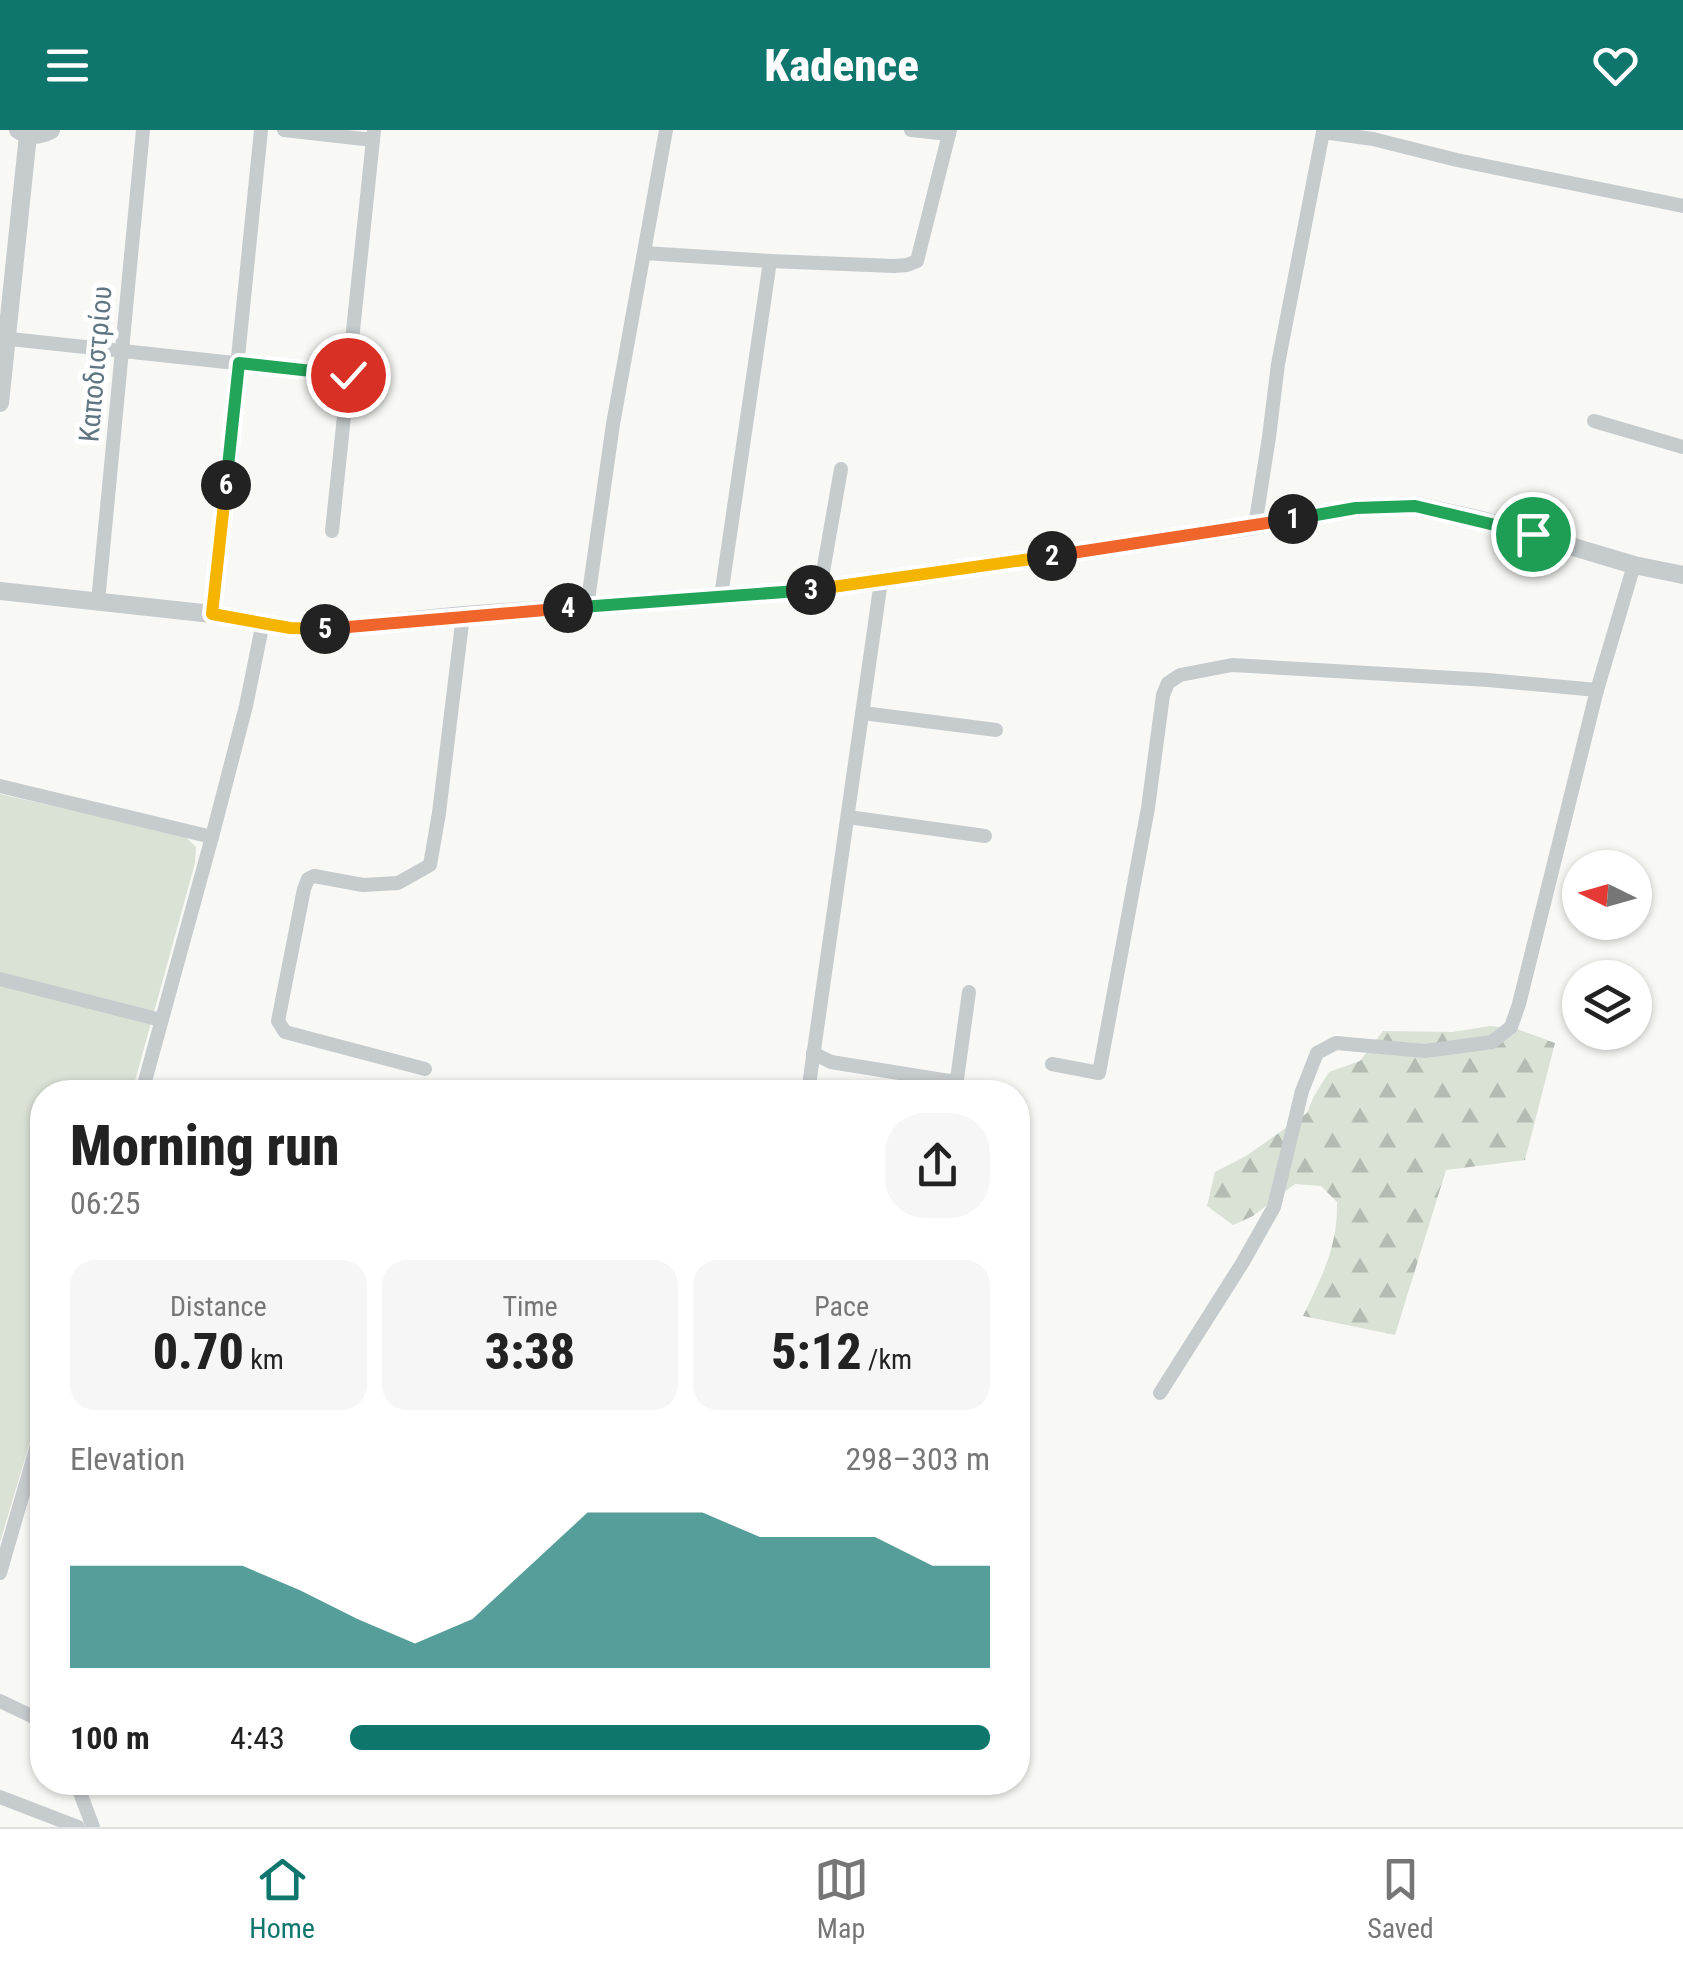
<!DOCTYPE html>
<meta charset="utf-8">
<style>
:root{--surface:#fff;--page:#f6f6f6;--text:#222;--muted:#767676;--line:#e0e0e0;--accent:#0f766e}
body{margin:0;font-family:"Roboto Condensed",sans-serif;background:var(--page);color:var(--text);height:100vh;display:flex;flex-direction:column;font-size:38px;white-space:nowrap}
*{box-sizing:border-box;margin:0}
p{font-size:32px;color:var(--muted)}
.icon{flex:none;width:55px;height:55px;fill:none;stroke:currentColor;stroke-width:2;stroke-linecap:round;stroke-linejoin:round}
.map{position:relative;flex:1;overflow:hidden}
.drawer{position:absolute;left:30px;top:950px;width:1000px;height:715px;display:flex;flex-direction:column;background:var(--surface);border-radius:40px;box-shadow:0 2px 8px #0004}
.drawer>*{flex:none}
.needle{width:65px;rotate:275deg}
.controls{position:absolute;left:1562px;top:720px;display:grid;gap:20px}
.controls a{display:grid;place-items:center;width:90px;height:90px;border-radius:50%;background:var(--surface);box-shadow:0 2px 8px #0004;font-size:50px}
.pin{position:absolute;display:grid;place-items:center;width:85px;height:85px;color:#fff;margin:-42px;border:5px solid #fff;border-radius:50%;box-shadow:0 2px 10px #0007}
.km{position:absolute;width:50px;height:50px;margin:-25px;border-radius:50%;background:#222;color:#fff;font-size:28px;line-height:50px;text-align:center}
.round{display:grid;place-items:center;flex:none;width:105px;height:105px;border-radius:40px;background:var(--page)}
.head{display:flex;align-items:center;justify-content:space-between;height:170px;padding:0 40px}
h1{font-size:55px;font-weight:800;line-height:75px}
.metrics{display:grid;grid-template-columns:repeat(3,1fr);gap:15px;height:170px;padding:10px 40px}
.metrics div{display:grid;align-content:center;border-radius:25px;background:var(--page);text-align:center}
.metrics b{font-size:50px;font-weight:800}
.metrics small{font-size:28px;font-weight:400}
.metrics p{font-size:28px}
.chart{height:280px;padding:20px 40px}
.chart p{display:flex;justify-content:space-between}
.chart svg{width:100%;height:180px;margin-top:10px;fill:var(--accent);opacity:.7}
ul{padding:0 40px;list-style:none;font-size:32px}
li{display:grid;grid-template-columns:160px 120px 1fr;align-items:center;height:75px}
li i{height:25px;border-radius:12px;background:var(--accent)}
header{display:flex;justify-content:space-between;align-items:center;height:130px;padding:0 40px;background:var(--accent);color:#fff;font-size:45px;font-weight:800}
.dock{display:flex;justify-content:space-around;align-items:center;height:140px;border-top:2px solid var(--line);background:var(--surface);font-size:28px;color:var(--muted)}
.dock a{display:grid;justify-items:center;gap:5px}
.dock .on{color:var(--accent)}
.map>svg:first-child{display:block}
.forest{fill:url(#forest-firs)}
.pitch{fill:#dae1d5}
.lines{fill:none;stroke-linecap:round;stroke-linejoin:round}
.minor{stroke:#c6cbce;stroke-width:14}
.tertiary{stroke:#c6cbce;stroke-width:18}
.split-1-casing{stroke:#fff;stroke-width:20}
.split-2-casing{stroke:#fff;stroke-width:20}
.split-3-casing{stroke:#fff;stroke-width:20}
.split-4-casing{stroke:#fff;stroke-width:20}
.split-5-casing{stroke:#fff;stroke-width:20}
.split-6-casing{stroke:#fff;stroke-width:20}
.split-7-casing{stroke:#fff;stroke-width:20}
.split-1{stroke:#22a559;stroke-width:12}
.split-2{stroke:#f0652b;stroke-width:12}
.split-3{stroke:#f5b400;stroke-width:12}
.split-4{stroke:#22a559;stroke-width:12}
.split-5{stroke:#f0652b;stroke-width:12}
.split-6{stroke:#f5b400;stroke-width:12}
.split-7{stroke:#22a559;stroke-width:12}
.labels{text-anchor:middle;stroke-width:10;stroke-linejoin:round;paint-order:stroke}
.street-label{font-size:28px;fill:#607783;stroke:#fff}
</style>
<header><svg class="icon" aria-label="menu" viewBox="0 0 24 24"><path d="M4 6h16M4 12h16M4 18h16"/></svg>Kadence<svg class="icon" aria-label="heart" viewBox="0 0 24 24"><path d="M12 20l-8-8c-3-5 5-10 8-4 3-6 11-1 8 4z"/></svg></header>
<div class="map">
<svg width="1683" height="1697" viewBox="0 0 1683 1697">
<defs>
<pattern id="forest-firs" width="22" height="20" patternUnits="userSpaceOnUse" patternTransform="scale(2.5)"><rect width="22" height="20" fill="#dae1d5"/><path d="M5 1l3.5 6h-7zM16 11l3.5 6h-7z" fill="#b4bbb2"/></pattern>
</defs>
<rect width="100%" height="100%" fill="#f8f8f5"/>
<path class="forest" d="M 1490,896 L 1517,899 L 1555,913 L 1525,1030 L 1446,1040 L 1395,1205 L 1303,1186 C 1322,1146 1338,1117 1337,1072 L 1321,1056 L 1295,1054 L 1253,1086 L 1233,1095 L 1207,1076 L 1215,1042 L 1246,1026 L 1307,983 L 1314,966 L 1329,942 L 1360,931 L 1383,901 L 1453,902 Z"/>
<path class="pitch" d="M 0,664 L 185,706 L 196,717 L 195,733 L 132,962 L 42,962 L 42,1272 L 0,1412 Z"/>
<g class="lines">
<g class="minor">
<path d="M 284,0 L 373,10"/>
<path d="M 911,0 L 949,4"/>
<path d="M 644,123 L 770,131 L 721,466"/>
<path d="M 770,131 L 894,136 L 907,135 L 917,131 L 950,0"/>
<path d="M 1,208 L 348,245"/>
<path d="M 1594,291 L 1683,317"/>
<path d="M 1255,396 L 1269,307 L 1278,234 L 1323,2 L 1373,9 L 1457,30 L 1683,76"/>
<path d="M 332,401 L 374,0"/>
<path d="M 820,459 L 841,339"/>
<path d="M 98,472 L 143,0"/>
<path d="M 587,477 L 613,294 L 666,0"/>
<path d="M 212,484 L 261,0"/>
<path d="M 863,583 L 996,600"/>
<path d="M 0,656 L 212,707 L 246,576 L 263,492"/>
<path d="M 848,687 L 985,706"/>
<path d="M 0,849 L 161,890"/>
<path d="M 813,923 L 831,932 L 949,951 L 957,949 L 969,862"/>
<path d="M 1052,934 L 1099,943 L 1148,678 L 1163,565 L 1168,553 L 1180,545 L 1232,535 L 1488,550 L 1597,560 L 1634,435"/>
<path d="M 425,939 L 285,902 L 278,891 L 304,759 L 308,749 L 314,746 L 363,755 L 398,753 L 430,735 L 439,683 L 463,485"/>
<path d="M 142,962 L 212,707"/>
<path d="M 808,962 L 881,451"/>
<path d="M 1160,1263 L 1243,1132 L 1274,1077 L 1302,961 L 1317,923 L 1336,913 L 1425,921 L 1492,912 L 1511,897 L 1519,874 L 1597,560"/>
<path d="M 0,1443 L 42,1298"/>
<path d="M 0,1571 L 42,1591"/>
<path d="M 76,1652 L 93,1697"/>
<path d="M 0,1667 L 78,1697"/>
</g>
<g class="tertiary">
<path d="M 18,0 C 28,7 40,6 51,0"/>
<path d="M 0,273 L 28,5"/>
<path d="M 0,461 L 212,484 L 290,498 L 328,499 L 463,485 L 820,459 L 1255,396 L 1356,378 L 1415,375 L 1482,390 L 1634,435 L 1683,445"/>
</g>
</g>
<g class="lines">
<defs>
<path id="split-1" d="M 1293,389 L 1356,378 L 1415,376 L 1533,404"/>
<path id="split-2" d="M 1052,426 L 1293,389"/>
<path id="split-3" d="M 811,460 L 1052,426"/>
<path id="split-4" d="M 568,478 L 811,460"/>
<path id="split-5" d="M 325,499 L 568,478"/>
<path id="split-6" d="M 226,355 L 212,484 L 290,498 L 325,499"/>
<path id="split-7" d="M 226,355 L 239,233 L 348,245"/>
</defs>
<use href="#split-1" class="split-1-casing"/>
<use href="#split-2" class="split-2-casing"/>
<use href="#split-3" class="split-3-casing"/>
<use href="#split-4" class="split-4-casing"/>
<use href="#split-5" class="split-5-casing"/>
<use href="#split-6" class="split-6-casing"/>
<use href="#split-7" class="split-7-casing"/>
<use href="#split-1" class="split-1"/>
<use href="#split-2" class="split-2"/>
<use href="#split-3" class="split-3"/>
<use href="#split-4" class="split-4"/>
<use href="#split-5" class="split-5"/>
<use href="#split-6" class="split-6"/>
<use href="#split-7" class="split-7"/>
</g>
<g class="labels">
<g class="street-label">
<text transform="translate(95 234) rotate(-85)" y="10">Καποδιστρίου</text>
</g>
</g>
</svg>
<div class="controls">
<a><svg class="needle" viewBox="-14 -14 28 28"><path d="M0-13l5 13h-10z" fill="#e53935"/><path d="M0 13l5-13h-10z" fill="#767676"/></svg></a>
<a><svg class="icon" aria-label="layers" viewBox="0 0 24 24"><path d="M12 4l9 5-9 5-9-5zM3 14l9 5 9-5"/></svg></a>
</div>
<div class="pin" style="left:1533px;top:404px;background:#1e9e55"><svg class="icon" aria-label="arrive" viewBox="0 0 24 24"><path d="M6 21V4h12l-3 4 3 4H6"/></svg></div>
<div class="pin" style="left:348px;top:245px;background:#d93025"><svg class="icon" aria-label="check" viewBox="0 0 24 24"><path d="M5 12l5 5 9-10"/></svg></div>
<b class="km" style="left:1293px;top:389px">1</b>
<b class="km" style="left:1052px;top:426px">2</b>
<b class="km" style="left:811px;top:460px">3</b>
<b class="km" style="left:568px;top:478px">4</b>
<b class="km" style="left:325px;top:499px">5</b>
<b class="km" style="left:226px;top:355px">6</b>
<section class="drawer">
<div class="head"><div><h1>Morning run</h1><p>06:25</p></div><a class="round"><svg class="icon" aria-label="share" viewBox="0 0 24 24"><path d="M12 15V3M7 8l5-5 5 5M5 13v7h14v-7"/></svg></a></div>
<div class="metrics">
<div><p>Distance</p><b>0.70<small> km</small></b></div>
<div><p>Time</p><b>3:38</b></div>
<div><p>Pace</p><b>5:12<small> /km</small></b></div>
</div>
<div class="chart"><p><span>Elevation</span>298–303 m</p>
<svg viewBox="0 0 160 44" preserveAspectRatio="none"><path d="M0 44V19L10 19L20 19L30 19L40 25L50 32L60 38L70 32L80 19L90 6L100 6L110 6L120 12L130 12L140 12L150 19L160 19V44z"/></svg>
</div>
<ul>
<li><b>100 m</b>4:43<i style="width:100%"></i></li>
</ul>
</section>
</div>
<nav class="dock">
<a class="on"><svg class="icon" aria-label="home" viewBox="0 0 24 24"><path d="M3 11l9-7 9 7M6 9v11h12V9"/></svg>Home</a>
<a><svg class="icon" aria-label="map" viewBox="0 0 24 24"><path d="M3 6l6-2 6 2 6-2v14l-6 2-6-2-6 2zM9 4v14M15 6v14"/></svg>Map</a>
<a><svg class="icon" aria-label="saved" viewBox="0 0 24 24"><path d="M7 4h10v16l-5-4-5 4z"/></svg>Saved</a>
</nav>
